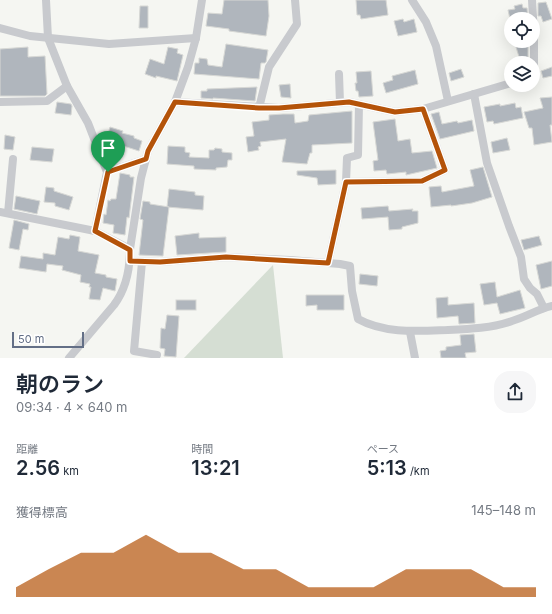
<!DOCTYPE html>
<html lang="ja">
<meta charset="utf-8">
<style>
:root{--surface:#fff;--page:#f6f6f7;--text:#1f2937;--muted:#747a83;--accent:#b45309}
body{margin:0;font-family:Inter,"Noto Sans JP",sans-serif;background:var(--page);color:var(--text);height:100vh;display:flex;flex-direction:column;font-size:15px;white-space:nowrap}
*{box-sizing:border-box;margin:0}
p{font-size:13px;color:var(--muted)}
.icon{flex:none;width:22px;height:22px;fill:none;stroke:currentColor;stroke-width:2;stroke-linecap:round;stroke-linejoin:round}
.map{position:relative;height:358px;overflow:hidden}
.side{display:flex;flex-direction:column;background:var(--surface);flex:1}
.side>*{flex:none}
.tools{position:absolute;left:504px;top:12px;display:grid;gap:8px}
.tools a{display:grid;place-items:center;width:36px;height:36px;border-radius:50%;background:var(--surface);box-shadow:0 4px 16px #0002;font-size:20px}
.scale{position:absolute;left:12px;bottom:10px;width:72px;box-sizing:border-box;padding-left:4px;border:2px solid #636f86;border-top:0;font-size:11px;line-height:14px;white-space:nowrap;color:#636f86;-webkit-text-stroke:3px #fff;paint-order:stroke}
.pin{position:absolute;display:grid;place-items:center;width:34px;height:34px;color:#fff;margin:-41px -17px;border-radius:50% 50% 50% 0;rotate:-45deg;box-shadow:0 0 4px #0007}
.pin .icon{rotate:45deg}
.round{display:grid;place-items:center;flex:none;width:42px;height:42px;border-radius:16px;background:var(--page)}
.overview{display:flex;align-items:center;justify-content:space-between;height:68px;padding:0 16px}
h1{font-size:22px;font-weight:600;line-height:30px}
.figures{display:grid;grid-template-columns:repeat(3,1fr);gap:6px;height:68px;padding:4px 16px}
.figures div{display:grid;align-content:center}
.figures b{font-size:20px;font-weight:600}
.figures small{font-size:11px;font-weight:400}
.figures p{font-size:11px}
.chart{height:112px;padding:8px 16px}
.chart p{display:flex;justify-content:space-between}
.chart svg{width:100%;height:72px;margin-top:4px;fill:var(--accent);opacity:.7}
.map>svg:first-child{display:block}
.green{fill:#d5ded3}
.building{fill:#b0b6bd;stroke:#d7d8d5}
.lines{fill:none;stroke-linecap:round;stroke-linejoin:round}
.street{stroke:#c8cace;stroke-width:8}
.route-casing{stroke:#fff;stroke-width:8}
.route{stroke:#b45309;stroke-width:5}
</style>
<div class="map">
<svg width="552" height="358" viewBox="0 0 552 358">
<rect width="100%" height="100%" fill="#f5f6f2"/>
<path class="green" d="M 273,265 L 283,358 L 184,358 Z"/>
<g class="building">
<path d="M 224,0 L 268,0 L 269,16 L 266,36 L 229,31 L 229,29 L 206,26 L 208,13 L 222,14 Z"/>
<path d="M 356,0 L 386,0 L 388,15 L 361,19 L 360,15 L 357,15 Z"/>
<path d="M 546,2 L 552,19 L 543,22 L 541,16 L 538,16 L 538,3 Z"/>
<path d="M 522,4 L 523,8 L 527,8 L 528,19 L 510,19 L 508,10 L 515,9 L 514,6 Z"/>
<path d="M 140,6 L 148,6 L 148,28 L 139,28 Z"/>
<path d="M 403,19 L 404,22 L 414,19 L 417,32 L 398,36 L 394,21 Z"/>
<path d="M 226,44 L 268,50 L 266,62 L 265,63 L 261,63 L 259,79 L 194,74 L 195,63 L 199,63 L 199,58 L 207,59 L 208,65 L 222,67 Z"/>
<path d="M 528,44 L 528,59 L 520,60 L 516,47 Z"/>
<path d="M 28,47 L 28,57 L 45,56 L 47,94 L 45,96 L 0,96 L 0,49 Z"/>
<path d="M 168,47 L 178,49 L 177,53 L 183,55 L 177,81 L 156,76 L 156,78 L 145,74 L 150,59 L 164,64 Z"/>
<path d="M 552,67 L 552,76 L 543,78 L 541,71 Z"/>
<path d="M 461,69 L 464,77 L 451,81 L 449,73 Z"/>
<path d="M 415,70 L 418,84 L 386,93 L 383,83 L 393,80 L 392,76 Z"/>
<path d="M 371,71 L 373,96 L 359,97 L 358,91 L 356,91 L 355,83 L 357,83 L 356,72 Z"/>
<path d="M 290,84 L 291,98 L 281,97 L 279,85 Z"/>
<path d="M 257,87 L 255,101 L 213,98 L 213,99 L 201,98 L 201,91 L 207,91 L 207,89 Z"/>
<path d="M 552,97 L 552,125 L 550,125 L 552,142 L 534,145 L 532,128 L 529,128 L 524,112 L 543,108 L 540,98 Z"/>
<path d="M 57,102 L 71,104 L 72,106 L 71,115 L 55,113 Z"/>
<path d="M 515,103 L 516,108 L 521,107 L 523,118 L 494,124 L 493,121 L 487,122 L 484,107 L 500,104 L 500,106 Z"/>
<path d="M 352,111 L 352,143 L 312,145 L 312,153 L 310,153 L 307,164 L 282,162 L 286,139 L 260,142 L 261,146 L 258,147 L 259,150 L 248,152 L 246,137 L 254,136 L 252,122 L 269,120 L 269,115 L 283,114 L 294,114 L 295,123 L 308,121 L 309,115 Z"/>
<path d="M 439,112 L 442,124 L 457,121 L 458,123 L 472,120 L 474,131 L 440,139 L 431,114 Z"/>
<path d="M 395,119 L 398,141 L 410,139 L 412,153 L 432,151 L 437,168 L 406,175 L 406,172 L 387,174 L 386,170 L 374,171 L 373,161 L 378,160 L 373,122 Z"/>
<path d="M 110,127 L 123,131 L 122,133 L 134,136 L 134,138 L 142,141 L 139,151 L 111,142 L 113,136 L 108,134 Z"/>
<path d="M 5,135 L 15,137 L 13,150 L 4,149 Z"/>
<path d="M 507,138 L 510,150 L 493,153 L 491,142 Z"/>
<path d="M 168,146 L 185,147 L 185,152 L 190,153 L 189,157 L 209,158 L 209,150 L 214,150 L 215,148 L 222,149 L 222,152 L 232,153 L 232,160 L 228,160 L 227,167 L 216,168 L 216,170 L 194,169 L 194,166 L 167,164 Z"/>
<path d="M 32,147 L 54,149 L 52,162 L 30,160 Z"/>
<path d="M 483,167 L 492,197 L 472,203 L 451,206 L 451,205 L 431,207 L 429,187 L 441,186 L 442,192 L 474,186 L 470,170 Z"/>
<path d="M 336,170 L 336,184 L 318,185 L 317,178 L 297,175 L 297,171 Z"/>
<path d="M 120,173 L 130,175 L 130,177 L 134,177 L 129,218 L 127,217 L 125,235 L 113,233 L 114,225 L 103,223 L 104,214 L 106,215 L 108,200 L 110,201 L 111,199 L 116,199 Z"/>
<path d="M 46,187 L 54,188 L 54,191 L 73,197 L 69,210 L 55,206 L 55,203 L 44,202 Z"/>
<path d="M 169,189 L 195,192 L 195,195 L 204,196 L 203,210 L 167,207 Z"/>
<path d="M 16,196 L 40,201 L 37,214 L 14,209 Z"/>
<path d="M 143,201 L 150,202 L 150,204 L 169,207 L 163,256 L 139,255 L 143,220 L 140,219 Z"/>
<path d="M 388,206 L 389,211 L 413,209 L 412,211 L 418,211 L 418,223 L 402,227 L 402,229 L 389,230 L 388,217 L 362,219 L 361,208 Z"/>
<path d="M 14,220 L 29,224 L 28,230 L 23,229 L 19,250 L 9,248 Z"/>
<path d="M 199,233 L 199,238 L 226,237 L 226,252 L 177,255 L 175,236 Z"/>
<path d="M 70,235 L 80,237 L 78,251 L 99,255 L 95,273 L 106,275 L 106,277 L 117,279 L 115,291 L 103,288 L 100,300 L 89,299 L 91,287 L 89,287 L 90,284 L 80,282 L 81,275 L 62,270 L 63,266 L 47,264 L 46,272 L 19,268 L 21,256 L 43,259 L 43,253 L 55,255 L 58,237 L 69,239 Z"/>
<path d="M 539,236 L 542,245 L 524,250 L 521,240 Z"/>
<path d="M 552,261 L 552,286 L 541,289 L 536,265 Z"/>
<path d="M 360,274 L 378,276 L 377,286 L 359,284 Z"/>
<path d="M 495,282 L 497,297 L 520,290 L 525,308 L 500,314 L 497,303 L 484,305 L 480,284 Z"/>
<path d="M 306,295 L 344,295 L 344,310 L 317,310 L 317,305 L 306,306 Z"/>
<path d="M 448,297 L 448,305 L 474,303 L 475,323 L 459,324 L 458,316 L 437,318 L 436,298 Z"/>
<rect x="176" y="300" width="20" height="10"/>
<path d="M 167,315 L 179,316 L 176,357 L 164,356 L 165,349 L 160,348 L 161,328 L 165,329 Z"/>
<path d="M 474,334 L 476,352 L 465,353 L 466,358 L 441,358 L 440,351 L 446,350 L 446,347 L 461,345 L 460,335 Z"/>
</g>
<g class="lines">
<g class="street">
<path d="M 46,0 L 48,38 L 67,86 L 88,123 L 107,172 L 95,231"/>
<path d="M 412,0 L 426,22 L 436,46 L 448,101"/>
<path d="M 532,0 L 534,34 L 534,64 L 533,66"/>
<path d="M 0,28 L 30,36 L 109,44 L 196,38"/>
<path d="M 339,74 L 340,103"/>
<path d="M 474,94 L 487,163 L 509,226 L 521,257 L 524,279 L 530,288 L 537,294 L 544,308"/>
<path d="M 0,102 L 47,101 L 67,86"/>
<path d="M 175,102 L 279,108 L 349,102 L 395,112 L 423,109 L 511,83"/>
<path d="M 259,108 L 269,67 L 297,24 L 295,0"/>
<path d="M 107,172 L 146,159"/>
<path d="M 346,182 L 347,158 L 358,155 L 359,104"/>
<path d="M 0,212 L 95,231 L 130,249"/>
<path d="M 8,213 L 13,159"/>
<path d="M 130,261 L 160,262 L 226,257 L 290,260 L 340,264 L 350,266 L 352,291 L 358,319 C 385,334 419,331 448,330 C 470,329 492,328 512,321 C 526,317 538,309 552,306"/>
<path d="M 142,262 L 134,351 L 157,355"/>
<path d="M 328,263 L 346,182 L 422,181 L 445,170 L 423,109"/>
<path d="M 410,332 L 415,358"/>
<path d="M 69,358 L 114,305 C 126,289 130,269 130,249 L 141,178 L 148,151 L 175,102 L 188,67 L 196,38 L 202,0"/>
</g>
</g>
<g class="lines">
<defs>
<path id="route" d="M 175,102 L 259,108 L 279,108 L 349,102 L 395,112 L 423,109 L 445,170 L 422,181 L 346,182 L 328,263 L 226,257 L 160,262 L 130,261 L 130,250 L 95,231 L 108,172 L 146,159 L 148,151 Z"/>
</defs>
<use href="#route" class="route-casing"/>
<use href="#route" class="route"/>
</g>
</svg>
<div class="tools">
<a><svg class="icon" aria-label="locate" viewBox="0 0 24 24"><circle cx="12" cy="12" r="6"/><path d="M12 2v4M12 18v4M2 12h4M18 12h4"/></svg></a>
<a><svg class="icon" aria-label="layers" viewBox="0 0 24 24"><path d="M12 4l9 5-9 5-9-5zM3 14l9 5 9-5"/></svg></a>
</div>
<div class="scale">50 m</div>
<div class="pin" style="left:108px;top:172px;background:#1e9e55"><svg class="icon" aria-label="arrive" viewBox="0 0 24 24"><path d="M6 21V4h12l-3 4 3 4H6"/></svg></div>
</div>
<section class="side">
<div class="overview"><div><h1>朝のラン</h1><p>09:34 · 4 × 640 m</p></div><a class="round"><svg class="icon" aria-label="share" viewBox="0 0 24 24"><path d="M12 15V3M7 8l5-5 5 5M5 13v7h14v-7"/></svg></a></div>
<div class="figures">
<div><p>距離</p><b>2.56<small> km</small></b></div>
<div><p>時間</p><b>13:21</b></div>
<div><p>ペース</p><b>5:13<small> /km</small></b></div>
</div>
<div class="chart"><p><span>獲得標高</span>145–148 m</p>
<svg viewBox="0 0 160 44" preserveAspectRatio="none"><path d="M0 44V38L10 27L20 17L30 17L40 6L50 17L60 17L70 27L80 27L90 38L100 38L110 38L120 27L130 27L140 27L150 38L160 38V44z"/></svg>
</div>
</section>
